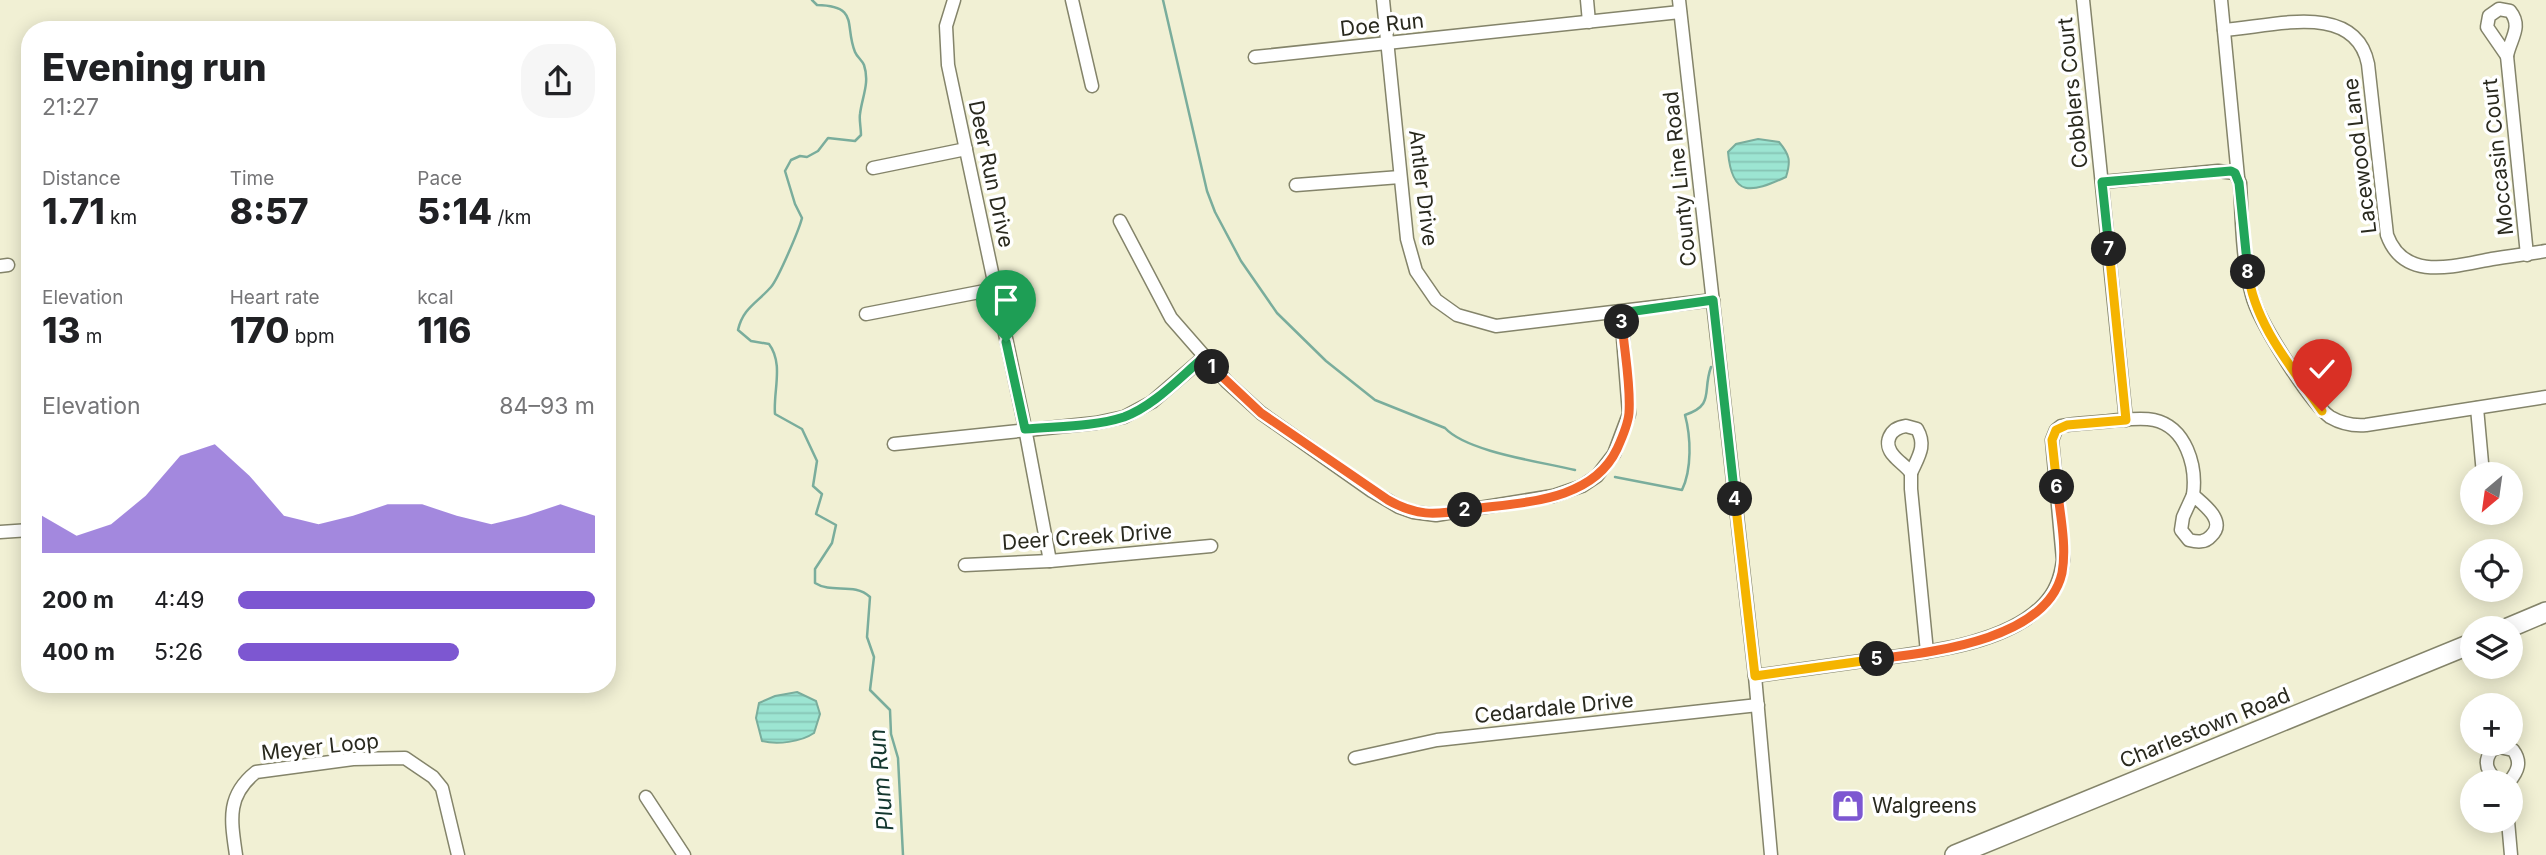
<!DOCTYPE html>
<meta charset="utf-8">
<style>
:root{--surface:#fff;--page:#f6f6f6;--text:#202124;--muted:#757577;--accent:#7d57d1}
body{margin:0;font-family:Inter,sans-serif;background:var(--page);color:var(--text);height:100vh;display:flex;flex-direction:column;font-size:26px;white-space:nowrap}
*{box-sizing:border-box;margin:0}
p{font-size:23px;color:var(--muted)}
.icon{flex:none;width:38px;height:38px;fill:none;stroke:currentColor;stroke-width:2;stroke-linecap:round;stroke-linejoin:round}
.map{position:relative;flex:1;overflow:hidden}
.panel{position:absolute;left:21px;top:21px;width:595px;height:672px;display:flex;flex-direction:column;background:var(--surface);border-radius:28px;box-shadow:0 4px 18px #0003}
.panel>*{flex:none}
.needle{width:46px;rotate:209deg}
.tools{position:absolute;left:2460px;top:462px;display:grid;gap:14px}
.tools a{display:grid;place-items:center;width:63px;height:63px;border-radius:50%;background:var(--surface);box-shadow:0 4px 18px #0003;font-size:35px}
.pin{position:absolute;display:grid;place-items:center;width:60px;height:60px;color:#fff;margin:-72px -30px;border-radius:50% 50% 50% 0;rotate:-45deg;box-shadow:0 0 7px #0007}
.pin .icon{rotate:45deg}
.km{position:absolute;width:35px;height:35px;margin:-18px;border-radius:50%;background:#222;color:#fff;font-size:19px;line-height:35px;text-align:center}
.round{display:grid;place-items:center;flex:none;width:74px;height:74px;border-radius:28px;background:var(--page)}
.head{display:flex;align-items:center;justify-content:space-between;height:119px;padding:0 21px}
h1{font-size:38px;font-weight:800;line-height:52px}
.stats{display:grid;grid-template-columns:repeat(3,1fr);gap:10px;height:119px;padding:7px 21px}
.stats div{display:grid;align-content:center}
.stats b{font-size:35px;font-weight:800}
.stats small{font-size:19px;font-weight:400}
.stats p{font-size:19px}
.chart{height:196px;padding:14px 21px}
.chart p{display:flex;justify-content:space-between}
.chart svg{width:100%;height:126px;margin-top:7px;fill:var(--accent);opacity:.7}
ul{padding:0 21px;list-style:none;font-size:23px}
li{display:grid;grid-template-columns:112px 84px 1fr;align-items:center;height:52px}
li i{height:18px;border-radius:9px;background:var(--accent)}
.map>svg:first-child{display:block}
.water{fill:url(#water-rules);stroke:#7aad9c;stroke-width:2}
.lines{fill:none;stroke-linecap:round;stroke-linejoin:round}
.stream{stroke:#7aad9c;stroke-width:2.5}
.minor-casing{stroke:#84846a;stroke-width:15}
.primary-casing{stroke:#84846a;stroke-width:22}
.minor{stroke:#fff;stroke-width:12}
.primary{stroke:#fff;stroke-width:19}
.split-1-casing{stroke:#fff;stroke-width:14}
.split-2-casing{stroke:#fff;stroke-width:14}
.split-3-casing{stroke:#fff;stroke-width:14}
.split-4-casing{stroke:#fff;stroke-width:14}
.split-5-casing{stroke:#fff;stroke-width:14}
.split-6-casing{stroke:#fff;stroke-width:14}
.split-7-casing{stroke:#fff;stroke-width:14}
.split-8-casing{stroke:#fff;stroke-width:14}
.split-9-casing{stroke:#fff;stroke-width:14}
.split-1{stroke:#22a559;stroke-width:9}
.split-2{stroke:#f0652b;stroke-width:9}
.split-3{stroke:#f0652b;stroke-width:9}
.split-4{stroke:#22a559;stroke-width:9}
.split-5{stroke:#f5b400;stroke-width:9}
.split-6{stroke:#f0652b;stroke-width:9}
.split-7{stroke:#f5b400;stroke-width:9}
.split-8{stroke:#22a559;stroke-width:9}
.split-9{stroke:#f5b400;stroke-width:9}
.labels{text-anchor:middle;stroke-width:7;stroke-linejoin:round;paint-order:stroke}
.street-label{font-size:21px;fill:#29291e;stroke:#fff}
.poi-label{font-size:21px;fill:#29291e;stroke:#fff;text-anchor:start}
.water-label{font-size:23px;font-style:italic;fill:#14372f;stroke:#fff}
</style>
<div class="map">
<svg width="2546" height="855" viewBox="0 0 2546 855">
<defs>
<pattern id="water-rules" width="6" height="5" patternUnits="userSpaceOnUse" patternTransform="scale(1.75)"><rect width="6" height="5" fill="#9ce5d2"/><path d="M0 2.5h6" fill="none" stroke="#86c4b4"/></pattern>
</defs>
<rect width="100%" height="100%" fill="#f1f0d4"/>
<g class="water">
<path d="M 1758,139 L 1779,142 C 1790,155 1791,161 1786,177 C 1751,193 1732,198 1728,152 L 1736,144 Z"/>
<path d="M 797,692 L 816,701 L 820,714 L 814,733 C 801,742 777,745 762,741 L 756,718 L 759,703 L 775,696 Z"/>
</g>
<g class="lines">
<g class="stream">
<path d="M 812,0 L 817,5 C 860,6 844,25 855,52 C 857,57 862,60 864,65 C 870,83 862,97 860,114 C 859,120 861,128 861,135 L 855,141 L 828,138 L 818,151 L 807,157 L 800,156 L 791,160 L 785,171 L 795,204 L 802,218 C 799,230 778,279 771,287 C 757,303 743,308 738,330 L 751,341 L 769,344 C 784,364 773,391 775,414 L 802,429 L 817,461 L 813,486 L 822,494 L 816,514 L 836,525 L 832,543 L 815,569 L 815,583 C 832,594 854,582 870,597 L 867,637 L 874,657 L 870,690 L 890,710 L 891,734 L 898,758 L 903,855"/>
<path d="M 1163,0 L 1207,191 L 1215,212 L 1241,261 L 1277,313 L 1326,361 L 1375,400 L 1445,428 C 1467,452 1542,462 1575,470"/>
<path d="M 1615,477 L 1682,490 C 1692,469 1691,437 1685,415 C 1715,405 1702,392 1711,367"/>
</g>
<defs>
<g id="minor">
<path d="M 954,0 L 946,26 L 948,65 L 1024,423 L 1050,561"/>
<path d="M 1072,0 L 1092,86"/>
<path d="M 1383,0 L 1407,239 L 1416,271 L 1436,300 L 1457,315 L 1496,326 L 1713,300"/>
<path d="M 1587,0 L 1589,22"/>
<path d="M 1679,0 L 1755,676 L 1771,855"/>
<path d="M 2083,0 L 2126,420"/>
<path d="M 2221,0 L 2238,177"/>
<path d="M 2499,9 L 2510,11 C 2523,27 2510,39 2507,56 L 2487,27 L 2489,16 Z"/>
<path d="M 2224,30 C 2271,27 2355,0 2368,64 L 2387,235 C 2404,282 2454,266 2492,259 C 2510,256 2528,254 2546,251"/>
<path d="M 2507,56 L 2527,255"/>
<path d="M 1255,57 L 1680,12"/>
<path d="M 873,168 L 966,149"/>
<path d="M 2102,182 L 2218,171 L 2235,173 L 2240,183 C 2242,219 2242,260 2252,295 C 2258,320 2310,403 2330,417 C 2342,424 2353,426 2366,425 L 2546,397"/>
<path d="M 1296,185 L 1400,177"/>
<path d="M 1120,221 L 1171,318 L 1227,382 L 1261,413 L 1372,491 L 1399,507 L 1413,512 L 1436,515 L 1553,496 L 1582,486 L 1597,476 L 1614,454 L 1629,414 L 1621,313"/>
<path d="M 0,266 L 8,265"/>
<path d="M 866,314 L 995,289"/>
<path d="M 2477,408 L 2483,474"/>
<path d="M 1906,426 L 1917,429 C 1927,446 1918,457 1911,473 C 1906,466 1899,462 1894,456 C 1882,443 1890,428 1906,426 Z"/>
<path d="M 894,444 L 1096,423 L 1124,417 L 1152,402 L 1203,358"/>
<path d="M 1911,473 L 1911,489 L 1927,652"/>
<path d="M 2193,495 C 2204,505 2227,521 2211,536 C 2205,543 2197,542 2189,540 L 2181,530 L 2183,517 Z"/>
<path d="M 2486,513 L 2487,516"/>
<path d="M 0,532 L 30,530"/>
<path d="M 965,565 L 1050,561 L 1211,546"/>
<path d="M 1755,676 C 1791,671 1826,666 1862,661 C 1917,653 2004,647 2044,604 C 2056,592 2061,577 2063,560 L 2052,440 L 2056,430 L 2061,426 C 2077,423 2094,423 2110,421 C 2124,420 2140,417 2154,420 C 2186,427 2197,466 2193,495"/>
<path d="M 1355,758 L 1437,740 L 1758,705"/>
<path d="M 2499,782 C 2488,773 2482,763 2492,750 L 2499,747 L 2513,750 C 2522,762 2518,771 2509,782"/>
<path d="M 646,797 L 684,855"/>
<path d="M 2508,821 L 2511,855"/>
<path d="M 236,855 C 231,820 226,796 256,772 L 353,759 L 405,758 L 433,777 L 442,788 L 458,855"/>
</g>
<g id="primary">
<path d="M 2508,628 L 2546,612"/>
<path d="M 1955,855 L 2473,643"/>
</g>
</defs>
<use href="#minor" class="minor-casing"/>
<use href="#primary" class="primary-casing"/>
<use href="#minor" class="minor"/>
<use href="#primary" class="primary"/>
</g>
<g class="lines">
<defs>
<path id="split-1" d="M 1006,342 L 1025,429 C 1057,426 1093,427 1124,417 C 1154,406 1179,378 1203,358 L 1212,367"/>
<path id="split-2" d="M 1212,367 L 1261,413 L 1388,500 C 1416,516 1434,515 1465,510"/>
<path id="split-3" d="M 1465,510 C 1517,502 1591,504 1617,449 C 1622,438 1628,425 1629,413 C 1631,383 1624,351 1622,322"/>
<path id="split-4" d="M 1622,322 L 1621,313 L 1713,300 L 1735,499"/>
<path id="split-5" d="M 1735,499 L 1755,676 L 1877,659"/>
<path id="split-6" d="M 1877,659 C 1932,652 2047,640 2062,573 C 2067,546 2060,514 2057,487"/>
<path id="split-7" d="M 2057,487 L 2052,440 L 2056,430 L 2067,425 L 2126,420 L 2109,249"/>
<path id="split-8" d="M 2109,249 L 2102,182 L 2231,171 L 2235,173 L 2239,183 L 2248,272"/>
<path id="split-9" d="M 2248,272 C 2254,324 2293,369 2322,411"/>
</defs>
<use href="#split-1" class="split-1-casing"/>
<use href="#split-2" class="split-2-casing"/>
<use href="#split-3" class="split-3-casing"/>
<use href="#split-4" class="split-4-casing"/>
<use href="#split-5" class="split-5-casing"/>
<use href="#split-6" class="split-6-casing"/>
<use href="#split-7" class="split-7-casing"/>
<use href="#split-8" class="split-8-casing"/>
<use href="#split-9" class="split-9-casing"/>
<use href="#split-1" class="split-1"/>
<use href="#split-2" class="split-2"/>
<use href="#split-3" class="split-3"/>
<use href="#split-4" class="split-4"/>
<use href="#split-5" class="split-5"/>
<use href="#split-6" class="split-6"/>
<use href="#split-7" class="split-7"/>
<use href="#split-8" class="split-8"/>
<use href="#split-9" class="split-9"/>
</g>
<defs>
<symbol id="shop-square" viewBox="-11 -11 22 22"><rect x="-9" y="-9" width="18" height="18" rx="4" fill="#7d57d1" stroke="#fff"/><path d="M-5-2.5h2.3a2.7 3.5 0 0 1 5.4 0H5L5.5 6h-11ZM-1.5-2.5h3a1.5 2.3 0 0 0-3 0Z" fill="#fff"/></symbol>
</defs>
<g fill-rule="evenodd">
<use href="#shop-square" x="1829" y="787" width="38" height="38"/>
</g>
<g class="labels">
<g class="street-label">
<text transform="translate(1382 25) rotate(-6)" y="7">Doe Run</text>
<text transform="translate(2073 93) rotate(-96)" y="7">Cobblers Court</text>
<text transform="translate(2360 156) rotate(-97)" y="7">Lacewood Lane</text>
<text transform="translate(2498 157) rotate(-96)" y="7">Moccasin Court</text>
<text transform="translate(991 174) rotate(78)" y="7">Deer Run Drive</text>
<text transform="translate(1680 179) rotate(-96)" y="7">County Line Road</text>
<text transform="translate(1423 188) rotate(83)" y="7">Antler Drive</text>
<text transform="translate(1087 537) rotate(-4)" y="7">Deer Creek Drive</text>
<text transform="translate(1554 708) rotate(-6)" y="7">Cedardale Drive</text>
<text transform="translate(2205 728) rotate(-22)" y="7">Charlestown Road</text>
<text transform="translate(320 747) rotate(-6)" y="7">Meyer Loop</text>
</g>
<g class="poi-label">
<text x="1872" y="813">Walgreens</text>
</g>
<g class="water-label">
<text transform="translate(881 780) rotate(-95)" y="8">Plum Run</text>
</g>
</g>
</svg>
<div class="tools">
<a><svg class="needle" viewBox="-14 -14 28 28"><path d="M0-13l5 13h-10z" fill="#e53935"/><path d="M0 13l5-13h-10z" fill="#757577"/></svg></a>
<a><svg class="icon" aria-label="locate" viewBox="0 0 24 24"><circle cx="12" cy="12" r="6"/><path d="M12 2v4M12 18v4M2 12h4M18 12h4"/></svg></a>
<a><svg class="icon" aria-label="layers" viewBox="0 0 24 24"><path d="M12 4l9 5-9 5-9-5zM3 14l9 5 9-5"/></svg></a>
<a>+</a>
<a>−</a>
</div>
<div class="pin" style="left:1006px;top:342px;background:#1e9e55"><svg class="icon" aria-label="arrive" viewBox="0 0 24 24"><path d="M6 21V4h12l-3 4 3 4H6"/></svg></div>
<div class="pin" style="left:2322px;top:411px;background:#d93025"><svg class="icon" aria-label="check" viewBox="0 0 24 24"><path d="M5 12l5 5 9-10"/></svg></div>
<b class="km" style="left:1212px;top:367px">1</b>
<b class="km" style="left:1465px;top:510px">2</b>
<b class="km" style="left:1622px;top:322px">3</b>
<b class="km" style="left:1735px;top:499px">4</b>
<b class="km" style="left:1877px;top:659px">5</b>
<b class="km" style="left:2057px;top:487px">6</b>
<b class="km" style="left:2109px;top:249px">7</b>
<b class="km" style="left:2248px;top:272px">8</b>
<section class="panel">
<div class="head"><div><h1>Evening run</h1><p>21:27</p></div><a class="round"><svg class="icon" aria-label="share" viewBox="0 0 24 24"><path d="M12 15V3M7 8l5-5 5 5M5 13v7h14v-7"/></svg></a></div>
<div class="stats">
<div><p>Distance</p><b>1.71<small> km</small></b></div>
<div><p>Time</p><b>8:57</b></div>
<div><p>Pace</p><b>5:14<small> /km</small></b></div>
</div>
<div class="stats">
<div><p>Elevation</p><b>13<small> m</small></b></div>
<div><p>Heart rate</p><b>170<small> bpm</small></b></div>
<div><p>kcal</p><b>116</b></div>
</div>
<div class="chart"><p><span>Elevation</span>84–93 m</p>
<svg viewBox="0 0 160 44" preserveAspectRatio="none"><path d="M0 44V31L10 38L20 34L30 24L40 10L50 6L60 17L70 31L80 34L90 31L100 27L110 27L120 31L130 34L140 31L150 27L160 31V44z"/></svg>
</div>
<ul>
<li><b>200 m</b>4:49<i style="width:100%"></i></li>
<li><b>400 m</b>5:26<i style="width:62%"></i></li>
</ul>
</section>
</div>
